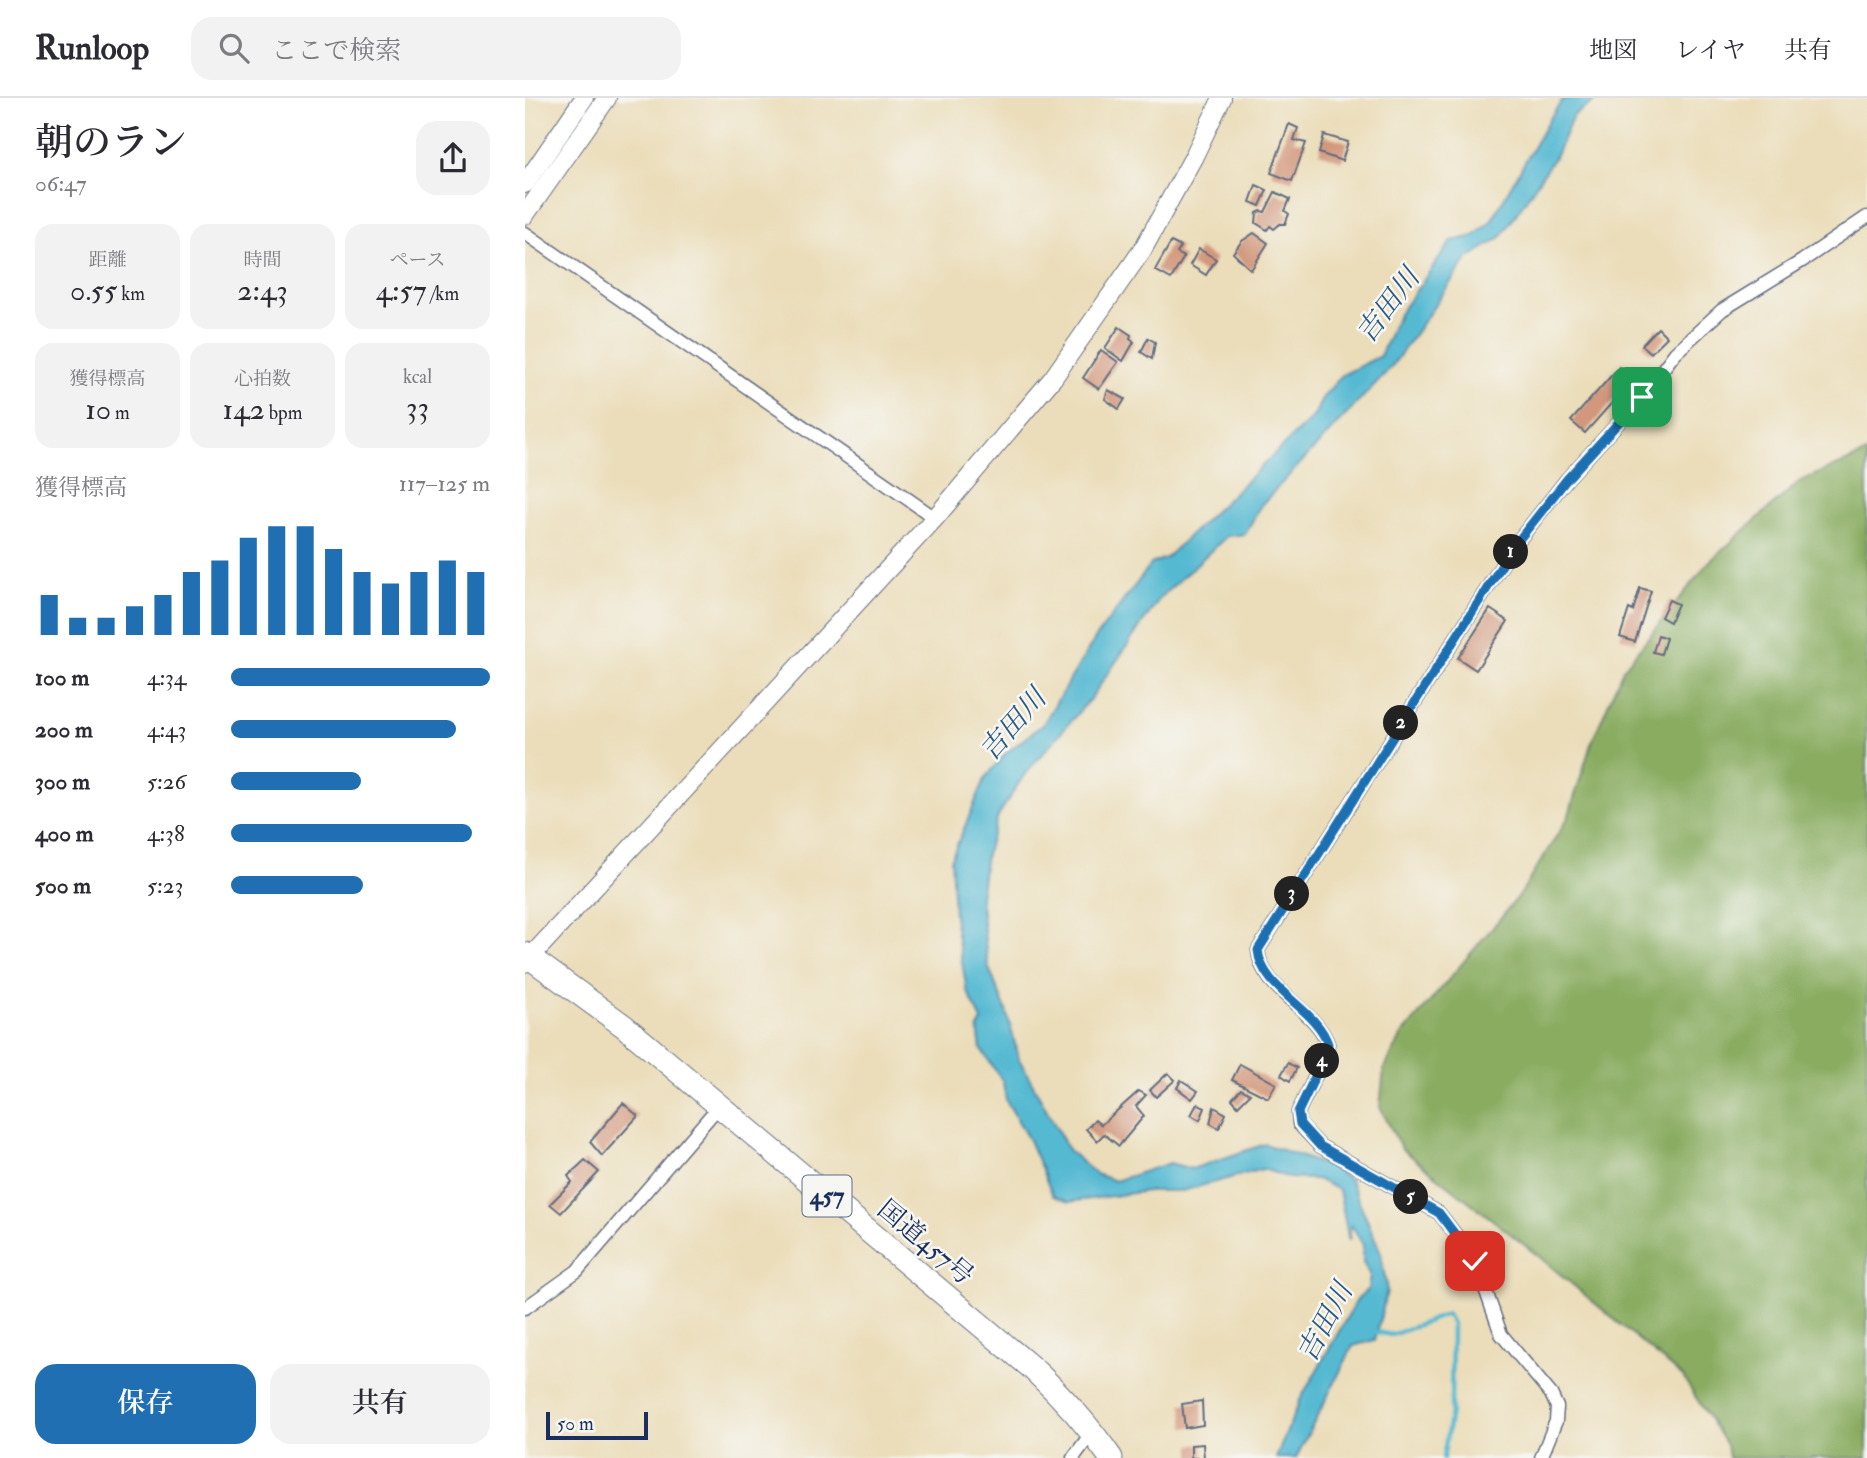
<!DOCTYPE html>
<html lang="ja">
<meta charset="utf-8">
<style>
:root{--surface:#fff;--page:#f2f2f3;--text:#2b2b33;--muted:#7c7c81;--line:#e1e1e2;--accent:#1f6fb2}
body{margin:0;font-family:"IM FELL Double Pica","Noto Serif JP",serif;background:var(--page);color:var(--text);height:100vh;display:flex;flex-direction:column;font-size:26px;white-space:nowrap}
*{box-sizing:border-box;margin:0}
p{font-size:23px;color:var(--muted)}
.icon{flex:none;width:38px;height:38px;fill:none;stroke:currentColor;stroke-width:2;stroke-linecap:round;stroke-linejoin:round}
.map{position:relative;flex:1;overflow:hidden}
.drawer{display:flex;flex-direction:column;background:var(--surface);width:525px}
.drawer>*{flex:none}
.scale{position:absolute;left:21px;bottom:18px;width:102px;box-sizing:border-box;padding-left:7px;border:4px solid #1b2f5e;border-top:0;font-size:19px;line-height:24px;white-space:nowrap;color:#1b2f5e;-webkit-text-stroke:5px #f6f6f2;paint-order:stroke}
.pin{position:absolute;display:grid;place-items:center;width:60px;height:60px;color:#fff;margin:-30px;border-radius:14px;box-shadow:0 4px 10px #0006}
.km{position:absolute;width:35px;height:35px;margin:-18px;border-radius:50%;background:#222;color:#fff;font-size:19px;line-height:35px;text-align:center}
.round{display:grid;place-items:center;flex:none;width:74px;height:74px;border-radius:21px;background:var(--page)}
.summary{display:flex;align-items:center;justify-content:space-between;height:119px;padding:0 35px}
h1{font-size:38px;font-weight:600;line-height:52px}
.stats{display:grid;grid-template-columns:repeat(3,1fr);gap:10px;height:119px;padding:7px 35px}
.stats div{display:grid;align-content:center;border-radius:18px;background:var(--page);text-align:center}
.stats b{font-size:30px;font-weight:600}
.stats small{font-size:19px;font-weight:400}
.stats p{font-size:19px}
.chart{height:196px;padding:14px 35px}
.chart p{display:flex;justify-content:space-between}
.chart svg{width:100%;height:126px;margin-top:7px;stroke:var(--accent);stroke-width:6}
.button{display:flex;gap:14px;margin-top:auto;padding:14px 35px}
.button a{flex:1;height:80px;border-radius:21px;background:var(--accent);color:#fff;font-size:28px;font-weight:600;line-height:80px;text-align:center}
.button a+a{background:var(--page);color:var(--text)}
ul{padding:0 35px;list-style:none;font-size:23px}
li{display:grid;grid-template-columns:112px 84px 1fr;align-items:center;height:52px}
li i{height:18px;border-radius:9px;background:var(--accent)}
header{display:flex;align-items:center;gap:42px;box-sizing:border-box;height:98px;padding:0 35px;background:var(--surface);border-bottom:2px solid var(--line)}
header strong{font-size:33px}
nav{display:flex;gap:38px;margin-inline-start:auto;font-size:24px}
.search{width:490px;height:63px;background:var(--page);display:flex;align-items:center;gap:18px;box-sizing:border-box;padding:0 24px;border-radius:21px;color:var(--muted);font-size:26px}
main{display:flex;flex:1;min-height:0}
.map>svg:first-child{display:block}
.forest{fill:#89ac61;stroke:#526e60;stroke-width:2}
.water{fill:#54b9d2;stroke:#387498;stroke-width:2}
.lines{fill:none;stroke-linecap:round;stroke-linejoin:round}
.stream{stroke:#54b9d2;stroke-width:4.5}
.building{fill:#d2977c}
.street-casing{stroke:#646c7e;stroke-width:15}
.secondary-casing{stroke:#646c7e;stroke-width:20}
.highway-casing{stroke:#646c7e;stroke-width:25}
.street{stroke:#fff;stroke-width:12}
.secondary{stroke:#fff;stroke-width:18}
.highway{stroke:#fff;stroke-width:23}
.route-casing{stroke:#fff;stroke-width:14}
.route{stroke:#1f6fb2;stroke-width:9}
.labels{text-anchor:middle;stroke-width:5;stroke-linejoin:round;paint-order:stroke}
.shield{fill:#f6f6f2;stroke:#5d6b8a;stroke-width:2}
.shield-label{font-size:24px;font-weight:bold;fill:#1b2f5e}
.street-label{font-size:26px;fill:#1b2f5e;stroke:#f6f6f2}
.water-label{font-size:28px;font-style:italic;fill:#2c5881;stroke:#f6f6f2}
</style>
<header>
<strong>Runloop</strong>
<div class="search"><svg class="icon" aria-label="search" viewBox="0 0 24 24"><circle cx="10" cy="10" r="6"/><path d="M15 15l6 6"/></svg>ここで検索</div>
<nav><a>地図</a><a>レイヤ</a><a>共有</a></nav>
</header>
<main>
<section class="drawer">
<div class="summary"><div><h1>朝のラン</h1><p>06:47</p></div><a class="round"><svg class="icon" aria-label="share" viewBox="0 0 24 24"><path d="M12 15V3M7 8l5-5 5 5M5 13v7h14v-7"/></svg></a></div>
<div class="stats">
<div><p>距離</p><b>0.55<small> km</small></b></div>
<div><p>時間</p><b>2:43</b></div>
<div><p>ペース</p><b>4:57<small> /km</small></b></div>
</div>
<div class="stats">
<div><p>獲得標高</p><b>10<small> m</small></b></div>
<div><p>心拍数</p><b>142<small> bpm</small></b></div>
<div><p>kcal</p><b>33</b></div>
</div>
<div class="chart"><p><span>獲得標高</span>117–125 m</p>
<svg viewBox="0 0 160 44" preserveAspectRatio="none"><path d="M5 44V30M15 44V38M25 44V38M35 44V34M45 44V30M55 44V22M65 44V18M75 44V10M85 44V6M95 44V6M105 44V14M115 44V22M125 44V26M135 44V22M145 44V18M155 44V22"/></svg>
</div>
<ul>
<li><b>100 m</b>4:34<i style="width:100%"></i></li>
<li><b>200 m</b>4:43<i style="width:87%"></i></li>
<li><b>300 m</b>5:26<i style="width:50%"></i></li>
<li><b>400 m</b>4:38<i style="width:93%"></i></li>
<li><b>500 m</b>5:23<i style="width:51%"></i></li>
</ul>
<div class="button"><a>保存</a><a>共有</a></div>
</section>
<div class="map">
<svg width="1342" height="1360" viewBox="0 0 1342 1360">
<rect width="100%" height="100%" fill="#f6f6f2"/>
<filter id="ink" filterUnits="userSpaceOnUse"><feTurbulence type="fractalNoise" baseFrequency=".0143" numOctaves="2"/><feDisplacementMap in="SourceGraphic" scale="14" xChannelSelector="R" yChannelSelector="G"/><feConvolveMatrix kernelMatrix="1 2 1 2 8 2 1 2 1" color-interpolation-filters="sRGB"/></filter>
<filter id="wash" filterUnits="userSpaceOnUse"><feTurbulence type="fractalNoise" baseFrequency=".00686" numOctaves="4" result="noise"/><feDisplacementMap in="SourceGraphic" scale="28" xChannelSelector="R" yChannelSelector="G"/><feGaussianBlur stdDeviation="1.57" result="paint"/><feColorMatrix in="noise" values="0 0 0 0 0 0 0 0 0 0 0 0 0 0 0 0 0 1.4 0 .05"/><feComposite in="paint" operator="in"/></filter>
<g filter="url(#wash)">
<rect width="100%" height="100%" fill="#ebddb9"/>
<path class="forest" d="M 1342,355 L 1342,1360 L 1203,1360 L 1201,1347 L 1158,1279 L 1011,1156 L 876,1050 L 855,1009 L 859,971 L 877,937 L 994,798 L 1043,720 L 1066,646 L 1098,571 L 1184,464 L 1275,383 Z"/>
<path class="water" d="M 1039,0 L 1074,0 L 1048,18 L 1032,55 L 976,139 L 942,161 L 867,268 L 736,407 L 720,436 L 702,438 L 635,500 L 566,600 L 499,677 L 473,718 L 461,757 L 455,799 L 463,868 L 481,912 L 494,961 L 544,1053 L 571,1076 L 590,1083 L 645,1065 L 667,1071 L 740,1046 L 803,1068 L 825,1082 L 856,1155 L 862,1193 L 850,1242 L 828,1248 L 771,1360 L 751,1360 L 775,1302 L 833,1200 L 843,1191 L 845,1178 L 838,1164 L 838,1147 L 826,1126 L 824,1143 L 814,1092 L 792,1081 L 765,1080 L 738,1071 L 657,1093 L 623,1093 L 544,1104 L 528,1098 L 504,1042 L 481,1002 L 478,984 L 456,951 L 453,931 L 457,922 L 442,893 L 429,819 L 426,761 L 460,681 L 480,656 L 518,626 L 571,539 L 627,465 L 641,460 L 789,318 L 798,299 L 817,277 L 855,258 L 874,216 L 927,143 L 949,138 L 966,123 L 1025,20 Z"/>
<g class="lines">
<path class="stream" d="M 846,1233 L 867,1237 L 922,1216 L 927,1226 L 926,1314 L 918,1360"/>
</g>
<g id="blocks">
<g class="building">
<path d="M 764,26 L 773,30 L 769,42 L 781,45 L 767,83 L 746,75 Z"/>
<path d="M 799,37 L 823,44 L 817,63 L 794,55 Z"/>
<path d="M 731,87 L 742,92 L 735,108 L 725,104 Z"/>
<path d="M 750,94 L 765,101 L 760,113 L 764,116 L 760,126 L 755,126 L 749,131 L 745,128 L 742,132 L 731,125 L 732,115 L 736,113 L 740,114 Z"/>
<path d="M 729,135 L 743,145 L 726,172 L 708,155 L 717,143 Z"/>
<path d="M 646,144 L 656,149 L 652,155 L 659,159 L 646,181 L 630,172 Z"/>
<path d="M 674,151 L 691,161 L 681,177 L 665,167 Z"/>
<path d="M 594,229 L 606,237 L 605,240 L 609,244 L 598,263 L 580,250 Z"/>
<path d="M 1133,230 L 1142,239 L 1126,255 L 1117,247 Z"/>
<path d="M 623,240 L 630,244 L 627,261 L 616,254 Z"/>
<path d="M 576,252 L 593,264 L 574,291 L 558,280 Z"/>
<path d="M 1094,269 L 1108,281 L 1060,335 L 1046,323 Z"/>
<path d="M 583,292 L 600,301 L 594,311 L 580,301 Z"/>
<path d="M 1115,490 L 1126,493 L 1110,544 L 1095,539 L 1104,511 L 1108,513 Z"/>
<path d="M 1144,502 L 1153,506 L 1145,524 L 1136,519 Z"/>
<path d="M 965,511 L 983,523 L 951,572 L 933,560 Z"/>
<path d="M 1133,537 L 1141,540 L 1136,556 L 1128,554 Z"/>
<path d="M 763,965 L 772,970 L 765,983 L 756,977 Z"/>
<path d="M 715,966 L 751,986 L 743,1000 L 707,982 Z"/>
<path d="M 643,975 L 650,982 L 631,999 L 625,992 Z"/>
<path d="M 656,982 L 673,993 L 667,1001 L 652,990 Z"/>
<path d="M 716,991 L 725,996 L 713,1008 L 707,1001 Z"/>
<path d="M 614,993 L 621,997 L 611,1008 L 619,1018 L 594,1048 L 579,1036 L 572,1043 L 561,1031 L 570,1022 L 576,1027 Z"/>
<path d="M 98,1005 L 113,1018 L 77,1058 L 65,1044 Z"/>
<path d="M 672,1006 L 680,1010 L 675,1022 L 666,1017 Z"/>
<path d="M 689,1009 L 701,1016 L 694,1030 L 685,1025 Z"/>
<path d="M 60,1062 L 74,1074 L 36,1115 L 25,1106 L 47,1084 L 43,1078 Z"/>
<path d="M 677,1303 L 678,1327 L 660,1330 L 657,1306 Z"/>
<path d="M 678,1346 L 679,1360 L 666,1360 L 666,1347 Z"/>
</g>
</g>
</g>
<g filter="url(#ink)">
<use href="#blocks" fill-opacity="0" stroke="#646c7e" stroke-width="2"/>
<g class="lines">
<defs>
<g id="street">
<path d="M 0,135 L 410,420"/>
<path d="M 0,1210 L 52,1173 L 194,1008"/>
<path d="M 548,1360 L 568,1333"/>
<path d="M 1016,1360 L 1031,1323 L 1032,1309 L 1026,1296 L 976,1236 L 950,1162 L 914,1115 L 795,1048 L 774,1026 L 773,1014 L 801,956 L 803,946 C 791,910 736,893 733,852 L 989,448 L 1042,381 L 1117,299 L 1150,255 L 1197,212 L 1277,163 L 1342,119"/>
</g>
<g id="secondary">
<path d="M 0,86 L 59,0"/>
<path d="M 0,117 L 82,0"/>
<path d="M 0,865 L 410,420 L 528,280 L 618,151 L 668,60 L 697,0"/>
</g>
<path id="highway" d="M 0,856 L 99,928 L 507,1270 C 537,1298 563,1327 586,1360"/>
</defs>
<use href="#street" class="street-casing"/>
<use href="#secondary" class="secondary-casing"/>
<use href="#highway" class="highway-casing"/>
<use href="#street" class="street"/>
<use href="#secondary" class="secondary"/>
<use href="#highway" class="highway"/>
</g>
</g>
<g class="lines" filter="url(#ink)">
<defs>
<path id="route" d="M 950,1163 L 914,1115 L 795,1048 L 775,1026 L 773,1014 L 801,956 L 803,946 C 791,909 737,893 733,852 L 989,448 L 1042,381 L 1117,299"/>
</defs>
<use href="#route" class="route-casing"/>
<use href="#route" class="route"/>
</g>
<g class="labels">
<rect class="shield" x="277.5" y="1077.5" width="49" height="41" rx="5"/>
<g class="shield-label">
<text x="302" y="1106">457</text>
</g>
<g class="street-label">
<text transform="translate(401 1144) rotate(40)" y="9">国道457号</text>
</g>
<g class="water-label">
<text transform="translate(862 207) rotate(-53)" y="10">吉田川</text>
<text transform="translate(487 626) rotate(-49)" y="10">吉田川</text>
<text transform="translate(799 1224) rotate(-62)" y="10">吉田川</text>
</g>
</g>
</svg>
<div class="scale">50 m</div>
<div class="pin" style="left:1117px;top:299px;background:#1e9e55"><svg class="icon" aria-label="arrive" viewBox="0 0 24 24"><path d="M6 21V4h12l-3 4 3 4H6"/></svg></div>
<div class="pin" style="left:950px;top:1163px;background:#d93025"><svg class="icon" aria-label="check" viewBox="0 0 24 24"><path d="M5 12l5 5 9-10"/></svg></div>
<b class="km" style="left:986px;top:454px">1</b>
<b class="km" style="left:876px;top:625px">2</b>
<b class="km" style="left:767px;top:796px">3</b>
<b class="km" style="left:797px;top:963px">4</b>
<b class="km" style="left:886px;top:1099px">5</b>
</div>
</main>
